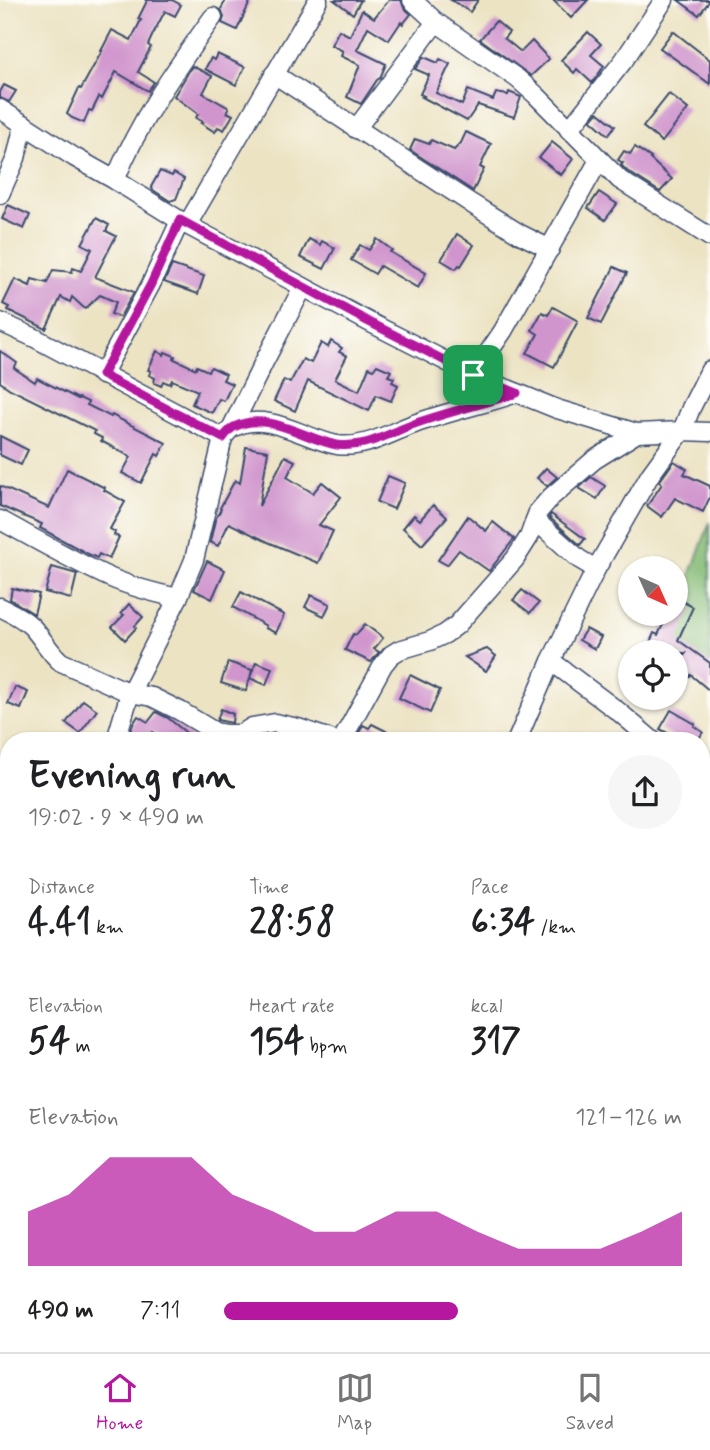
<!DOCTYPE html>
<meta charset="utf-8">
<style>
:root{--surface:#fff;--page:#f6f6f6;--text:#202124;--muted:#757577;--line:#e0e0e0;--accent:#b5179e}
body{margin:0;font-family:Mynerve,sans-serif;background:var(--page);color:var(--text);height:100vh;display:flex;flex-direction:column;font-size:26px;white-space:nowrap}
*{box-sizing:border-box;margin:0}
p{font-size:23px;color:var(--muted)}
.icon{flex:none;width:38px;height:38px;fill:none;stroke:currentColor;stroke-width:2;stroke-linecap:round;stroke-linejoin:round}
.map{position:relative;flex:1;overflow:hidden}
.panel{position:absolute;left:0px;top:732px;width:710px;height:621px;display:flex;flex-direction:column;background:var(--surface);border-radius:28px 28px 0 0;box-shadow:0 2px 5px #0004}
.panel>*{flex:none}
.needle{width:46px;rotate:135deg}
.controls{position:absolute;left:618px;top:556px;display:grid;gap:14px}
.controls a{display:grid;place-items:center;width:70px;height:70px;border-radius:50%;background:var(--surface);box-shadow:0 2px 5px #0004;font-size:35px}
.pin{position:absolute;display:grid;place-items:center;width:60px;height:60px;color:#fff;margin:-30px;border-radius:14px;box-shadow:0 4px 10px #0006}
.round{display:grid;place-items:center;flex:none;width:74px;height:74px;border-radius:37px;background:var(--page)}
.headline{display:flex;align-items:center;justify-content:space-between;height:119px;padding:0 28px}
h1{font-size:38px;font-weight:800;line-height:52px}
.stats{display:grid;grid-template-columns:repeat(3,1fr);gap:10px;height:119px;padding:7px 28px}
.stats div{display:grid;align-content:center}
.stats b{font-size:35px;font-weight:800}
.stats small{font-size:19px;font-weight:400}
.stats p{font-size:19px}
.chart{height:196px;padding:14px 28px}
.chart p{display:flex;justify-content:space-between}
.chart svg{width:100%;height:126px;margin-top:7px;fill:var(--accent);opacity:.7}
ul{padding:0 28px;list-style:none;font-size:23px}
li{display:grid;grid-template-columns:112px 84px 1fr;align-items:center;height:52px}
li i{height:18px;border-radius:9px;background:var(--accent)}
.dock{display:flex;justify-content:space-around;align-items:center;height:98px;border-top:2px solid var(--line);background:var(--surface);font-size:19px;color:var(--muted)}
.dock a{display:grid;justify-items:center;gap:4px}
.dock .current{color:var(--accent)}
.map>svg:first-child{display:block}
.forest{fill:#85bb76;stroke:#50756a;stroke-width:2}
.building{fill:#d095cd}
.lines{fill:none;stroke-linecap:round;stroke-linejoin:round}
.minor-casing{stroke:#3a4a6d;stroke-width:21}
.minor{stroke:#fff;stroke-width:18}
.route-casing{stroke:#fff;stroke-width:14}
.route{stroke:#b5179e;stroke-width:9}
</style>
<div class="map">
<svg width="710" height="1352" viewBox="0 0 710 1352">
<rect width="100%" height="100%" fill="#fdfcf7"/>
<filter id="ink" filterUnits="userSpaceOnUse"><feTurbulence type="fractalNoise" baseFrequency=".0143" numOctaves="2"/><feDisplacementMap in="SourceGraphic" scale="14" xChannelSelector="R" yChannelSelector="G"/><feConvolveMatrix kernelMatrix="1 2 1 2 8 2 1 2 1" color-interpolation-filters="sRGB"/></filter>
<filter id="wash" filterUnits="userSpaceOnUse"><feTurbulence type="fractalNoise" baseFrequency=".00686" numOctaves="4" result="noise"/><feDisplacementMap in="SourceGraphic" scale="28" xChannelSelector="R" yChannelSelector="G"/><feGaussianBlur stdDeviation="1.57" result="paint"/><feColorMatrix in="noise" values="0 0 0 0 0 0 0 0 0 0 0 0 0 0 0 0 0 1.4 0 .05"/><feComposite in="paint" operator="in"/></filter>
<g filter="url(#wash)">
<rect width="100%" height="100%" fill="#ece3c3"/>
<path class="forest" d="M 710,522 L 710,663 L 689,683 L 676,675 L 676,613 Z"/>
<g id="blocks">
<g class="building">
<path d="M 145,0 L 172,0 L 181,5 L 175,16 L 165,11 L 153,34 L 148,45 L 151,47 L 138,72 L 154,82 L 148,91 L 116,72 L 102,99 L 99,97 L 92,111 L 89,110 L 84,123 L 72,118 L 67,114 L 79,88 L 81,89 L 102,51 L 101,51 L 112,30 L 131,40 L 141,20 L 138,19 L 147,1 Z"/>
<path d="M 226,0 L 251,0 L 237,30 L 222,23 L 224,17 L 221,9 Z"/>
<path d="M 334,0 L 361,0 L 353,14 Z"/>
<path d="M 389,0 L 401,0 L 404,8 L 411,14 L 403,24 L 401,22 L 389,40 L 368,27 L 357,50 L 386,64 L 380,78 L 377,80 L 361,104 L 347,97 L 360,65 L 341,56 L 343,51 L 331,45 L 339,30 L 350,36 L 362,10 L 374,18 Z"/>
<path d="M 451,0 L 478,0 L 470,12 Z"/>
<path d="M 553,0 L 588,0 L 571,18 Z"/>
<path d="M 678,0 L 710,0 L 699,15 Z"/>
<path d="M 496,21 L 509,32 L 504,38 L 521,52 L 532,41 L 549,59 L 531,76 L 480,39 Z"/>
<path d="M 673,31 L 710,60 L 710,84 L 660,48 Z"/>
<path d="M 588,32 L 601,44 L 591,55 L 604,66 L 592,83 L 577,69 L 574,73 L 561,60 Z"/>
<path d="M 217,54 L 245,67 L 236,85 L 205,69 L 211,58 L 214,60 Z"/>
<path d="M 424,57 L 438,63 L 440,59 L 450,64 L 436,93 L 462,105 L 468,90 L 493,100 L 496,93 L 508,95 L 509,92 L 521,97 L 514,117 L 478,105 L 467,121 L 422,97 L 424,96 L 420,94 L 429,75 L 415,69 Z"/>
<path d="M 192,66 L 212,76 L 203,93 L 229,108 L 227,112 L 233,115 L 224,130 L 218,127 L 215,132 L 201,123 L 203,122 L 196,118 L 198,114 L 174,96 Z"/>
<path d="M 4,85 L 16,91 L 9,102 L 0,98 L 0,92 Z"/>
<path d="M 669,94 L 688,109 L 662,142 L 643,127 Z"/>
<path d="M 598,112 L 615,126 L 608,135 L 591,120 Z"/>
<path d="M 466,132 L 491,144 L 480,167 L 484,169 L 473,191 L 410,150 L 415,139 L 429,144 L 431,140 L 454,150 L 461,143 Z"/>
<path d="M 552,142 L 573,159 L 561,175 L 539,158 Z"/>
<path d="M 635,147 L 651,158 L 650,159 L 672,179 L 660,192 L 627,171 L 621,165 L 623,163 L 618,160 L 624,151 L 630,154 Z"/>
<path d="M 160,171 L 172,176 L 174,173 L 184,179 L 176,199 L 170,201 L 153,190 L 151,187 Z"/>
<path d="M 599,192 L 617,204 L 605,220 L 588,208 Z"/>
<path d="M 8,205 L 30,215 L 24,229 L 2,219 Z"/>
<path d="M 96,218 L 109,225 L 106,231 L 116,236 L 95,277 L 134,292 L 120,317 L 111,314 L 116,302 L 100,295 L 85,309 L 72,297 L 70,302 L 61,297 L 46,329 L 8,310 L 9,307 L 3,304 L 15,279 L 30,286 L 32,279 L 47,283 L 53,270 L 72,272 L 73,268 L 81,271 L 92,249 L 82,244 Z"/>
<path d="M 457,234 L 474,245 L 461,266 L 459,265 L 456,269 L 441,260 Z"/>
<path d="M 309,239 L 320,245 L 322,241 L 335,248 L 324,269 L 300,257 Z"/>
<path d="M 377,239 L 392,250 L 390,252 L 426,273 L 418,288 L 380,266 L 375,274 L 351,260 L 360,245 L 369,250 Z"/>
<path d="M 172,265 L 204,276 L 198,294 L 164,282 Z"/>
<path d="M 614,267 L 627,273 L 601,324 L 588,318 Z"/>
<path d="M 553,307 L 578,321 L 554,367 L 527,353 L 538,334 L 532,330 L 542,312 L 548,315 Z"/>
<path d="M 331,341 L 342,348 L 339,352 L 347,356 L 335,379 L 359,391 L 369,367 L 374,369 L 377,365 L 391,371 L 388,376 L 394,378 L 392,382 L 398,385 L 391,401 L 376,395 L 369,411 L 308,381 L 295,411 L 274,401 L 284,380 L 290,383 L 303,359 L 311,363 L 321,343 L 328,347 Z"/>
<path d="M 0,351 L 17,363 L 14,368 L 35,382 L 37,378 L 78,399 L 79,398 L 88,402 L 87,405 L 111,417 L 112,415 L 166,443 L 159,456 L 156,454 L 141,483 L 122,473 L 131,457 L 101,441 L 102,438 L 94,434 L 95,431 L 10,389 L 0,382 Z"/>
<path d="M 157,351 L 164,355 L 165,352 L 175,356 L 174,359 L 196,369 L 197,366 L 208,371 L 211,367 L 226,374 L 223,380 L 232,384 L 224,401 L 219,399 L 212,413 L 192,404 L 198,391 L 172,380 L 170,384 L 163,381 L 161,386 L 154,383 L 155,378 L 149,375 L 151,371 L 148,370 Z"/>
<path d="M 0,436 L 28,450 L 21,465 L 0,455 Z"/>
<path d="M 246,447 L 268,451 L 259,506 L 285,456 L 295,461 L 287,477 L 313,493 L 322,482 L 341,497 L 319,525 L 333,531 L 318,563 L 268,542 L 229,523 L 218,546 L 210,542 L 215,520 L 221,509 L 220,508 L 235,480 L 240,483 Z"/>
<path d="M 674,461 L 687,469 L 684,474 L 710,486 L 710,497 L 703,512 L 675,498 L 662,517 L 647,506 L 662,484 L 659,482 Z"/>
<path d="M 546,468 L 557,477 L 547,486 L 537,478 Z"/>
<path d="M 67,469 L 105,488 L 104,490 L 125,502 L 110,529 L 115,532 L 114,535 L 119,537 L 109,559 L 99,554 L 97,558 L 88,554 L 40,528 L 42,524 L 0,506 L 0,486 L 49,508 Z"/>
<path d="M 388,476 L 405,483 L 394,509 L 377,502 Z"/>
<path d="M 591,477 L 605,486 L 597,499 L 579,488 Z"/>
<path d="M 433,505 L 447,517 L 422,545 L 403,528 L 414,515 L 420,520 Z"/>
<path d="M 551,514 L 585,539 L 580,545 L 549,517 Z"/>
<path d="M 468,516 L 486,531 L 493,522 L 514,539 L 489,571 L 459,550 L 447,565 L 438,560 Z"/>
<path d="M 207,561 L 225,570 L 212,599 L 194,590 Z"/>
<path d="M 52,567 L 77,574 L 71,599 L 45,592 Z"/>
<path d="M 12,588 L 39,594 L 34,614 L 10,599 Z"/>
<path d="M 522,590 L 539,603 L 530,613 L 513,600 Z"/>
<path d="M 241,592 L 284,615 L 276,633 L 265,628 L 266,626 L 233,607 Z"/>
<path d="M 311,595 L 330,604 L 324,616 L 305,607 Z"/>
<path d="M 676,598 L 693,607 L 678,640 L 710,663 L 710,691 L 691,675 L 690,677 L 676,667 L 686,653 L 645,653 L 654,633 L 658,635 L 668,614 L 676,614 Z"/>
<path d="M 129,604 L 143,617 L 135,626 L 136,628 L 125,640 L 112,627 L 124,615 L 121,613 Z"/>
<path d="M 365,624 L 383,638 L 374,649 L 379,652 L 371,662 L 345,650 L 353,634 L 356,635 Z"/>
<path d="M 586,629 L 601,637 L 595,649 L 579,640 Z"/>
<path d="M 487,649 L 496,656 L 486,671 L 465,657 Z"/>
<path d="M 228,662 L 252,670 L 250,678 L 256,662 L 272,668 L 266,685 L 250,678 L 246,691 L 221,683 Z"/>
<path d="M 410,675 L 440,690 L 430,713 L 399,698 Z"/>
<path d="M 15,687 L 28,692 L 21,709 L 8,704 Z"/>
<path d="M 83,700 L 97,710 L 80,733 L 66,723 Z"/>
<path d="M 221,709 L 233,714 L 232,723 L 217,720 Z"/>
<path d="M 671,710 L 695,724 L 694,726 L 703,732 L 698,740 L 680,740 L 660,729 Z"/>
<path d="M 156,712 L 168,718 L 195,740 L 165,740 L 153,732 L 147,740 L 128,740 L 133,724 L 138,716 L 148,722 Z"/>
<path d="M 372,724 L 386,731 L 381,740 L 355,740 L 363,725 L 369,728 Z"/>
<path d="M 0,1336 L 9,1341 L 9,1344 L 14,1344 L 28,1352 L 0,1352 Z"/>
</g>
</g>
</g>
<g filter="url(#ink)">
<use href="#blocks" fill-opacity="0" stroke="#3a4a6d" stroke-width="2"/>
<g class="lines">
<defs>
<g id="minor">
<path d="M 412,0 L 436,22 L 518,79 L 536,95 L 620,180 L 710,237"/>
<path d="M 274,74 L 472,204 L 520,234 L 550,249"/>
<path d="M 0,109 L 74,157 L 115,180 L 187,225 L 369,322 L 473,375 L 557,409 L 637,433 L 682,431 L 710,432"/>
<path d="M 356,129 L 436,22"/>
<path d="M 569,130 L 624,60 L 664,0"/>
<path d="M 115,180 C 140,119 175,70 213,17"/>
<path d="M 0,194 L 16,158 L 24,124"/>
<path d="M 187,225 L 318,0"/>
<path d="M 0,322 L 35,338 L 223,438"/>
<path d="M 102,375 L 151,284 L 180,221"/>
<path d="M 473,375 L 503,331 L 599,160"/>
<path d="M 232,427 L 264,362 L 303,287"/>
<path d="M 0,520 C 37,540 73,561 111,578 C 132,587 155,593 178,598"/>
<path d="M 535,520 L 579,559 L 596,569"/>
<path d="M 0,607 C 10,612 22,617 31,626 C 42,637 49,652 61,662 L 130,693 L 152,697 L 180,711 L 215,732 L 226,734 L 241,734 L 252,727 L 275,723 L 298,728 L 333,740"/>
<path d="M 551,661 L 619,712 L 652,740"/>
<path d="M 116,740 L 130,693 L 178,598 L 194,560 L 223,438 C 226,434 229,429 234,427 C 268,410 304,439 337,445 C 365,449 389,433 414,424 C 448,412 483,404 517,393"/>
<path d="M 342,740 L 383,665 L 391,655 L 399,650 L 430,641 L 445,634 L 457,625 L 515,559 L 529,537 L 538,512 L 551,497 L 594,460 L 637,433"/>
<path d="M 517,740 L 551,661 L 596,569 L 650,475 L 682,431 L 691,408 L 710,370"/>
<path d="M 702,776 L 710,781"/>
<path d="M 702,952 L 710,939"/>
<path d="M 702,989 L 710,996"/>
<path d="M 0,995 L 9,980"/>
<path d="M 702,1256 L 710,1266"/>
<path d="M 500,1344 L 508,1352"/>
<path d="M 62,1352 L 66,1344"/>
<path d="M 315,1352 L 320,1344"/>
</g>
</defs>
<use href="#minor" class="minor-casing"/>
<use href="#minor" class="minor"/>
</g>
</g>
<g class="lines" filter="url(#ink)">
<defs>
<path id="route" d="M 180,220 L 369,322 L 473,375 L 517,393 C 483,404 448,412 414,424 C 389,433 365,449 337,445 C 304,439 268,410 234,427 C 230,429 226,434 223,438 L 102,375 L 151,284 Z"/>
</defs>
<use href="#route" class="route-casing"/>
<use href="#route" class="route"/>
</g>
</svg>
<div class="controls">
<a><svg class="needle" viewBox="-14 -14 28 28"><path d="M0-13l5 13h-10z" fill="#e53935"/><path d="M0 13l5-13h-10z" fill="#757577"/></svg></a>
<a><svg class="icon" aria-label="locate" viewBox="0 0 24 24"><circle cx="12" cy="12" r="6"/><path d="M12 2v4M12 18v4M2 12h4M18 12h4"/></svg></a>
</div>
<div class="pin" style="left:473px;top:375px;background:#1e9e55"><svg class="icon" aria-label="arrive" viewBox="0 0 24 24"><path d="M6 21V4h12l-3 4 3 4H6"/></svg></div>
<section class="panel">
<div class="headline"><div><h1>Evening run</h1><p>19:02 · 9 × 490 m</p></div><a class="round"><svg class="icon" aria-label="share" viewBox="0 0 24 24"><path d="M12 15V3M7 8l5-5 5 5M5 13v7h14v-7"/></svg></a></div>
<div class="stats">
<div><p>Distance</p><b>4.41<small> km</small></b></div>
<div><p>Time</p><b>28:58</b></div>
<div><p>Pace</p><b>6:34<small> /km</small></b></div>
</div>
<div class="stats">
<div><p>Elevation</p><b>54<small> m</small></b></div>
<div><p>Heart rate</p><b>154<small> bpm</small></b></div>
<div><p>kcal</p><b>317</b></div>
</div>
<div class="chart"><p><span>Elevation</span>121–126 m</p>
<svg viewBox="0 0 160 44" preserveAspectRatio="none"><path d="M0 44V25L10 19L20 6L30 6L40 6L50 19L60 25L70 32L80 32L90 25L100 25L110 32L120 38L130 38L140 38L150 32L160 25V44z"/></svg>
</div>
<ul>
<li><b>490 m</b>7:11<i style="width:51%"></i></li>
</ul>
</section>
</div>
<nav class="dock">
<a class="current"><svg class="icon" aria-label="home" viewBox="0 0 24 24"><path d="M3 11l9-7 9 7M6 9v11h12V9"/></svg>Home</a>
<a><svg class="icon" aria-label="map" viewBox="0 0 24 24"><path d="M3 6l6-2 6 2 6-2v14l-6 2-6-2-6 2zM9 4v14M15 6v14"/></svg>Map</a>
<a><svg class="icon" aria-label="saved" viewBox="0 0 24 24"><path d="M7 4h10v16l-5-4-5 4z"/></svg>Saved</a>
</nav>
